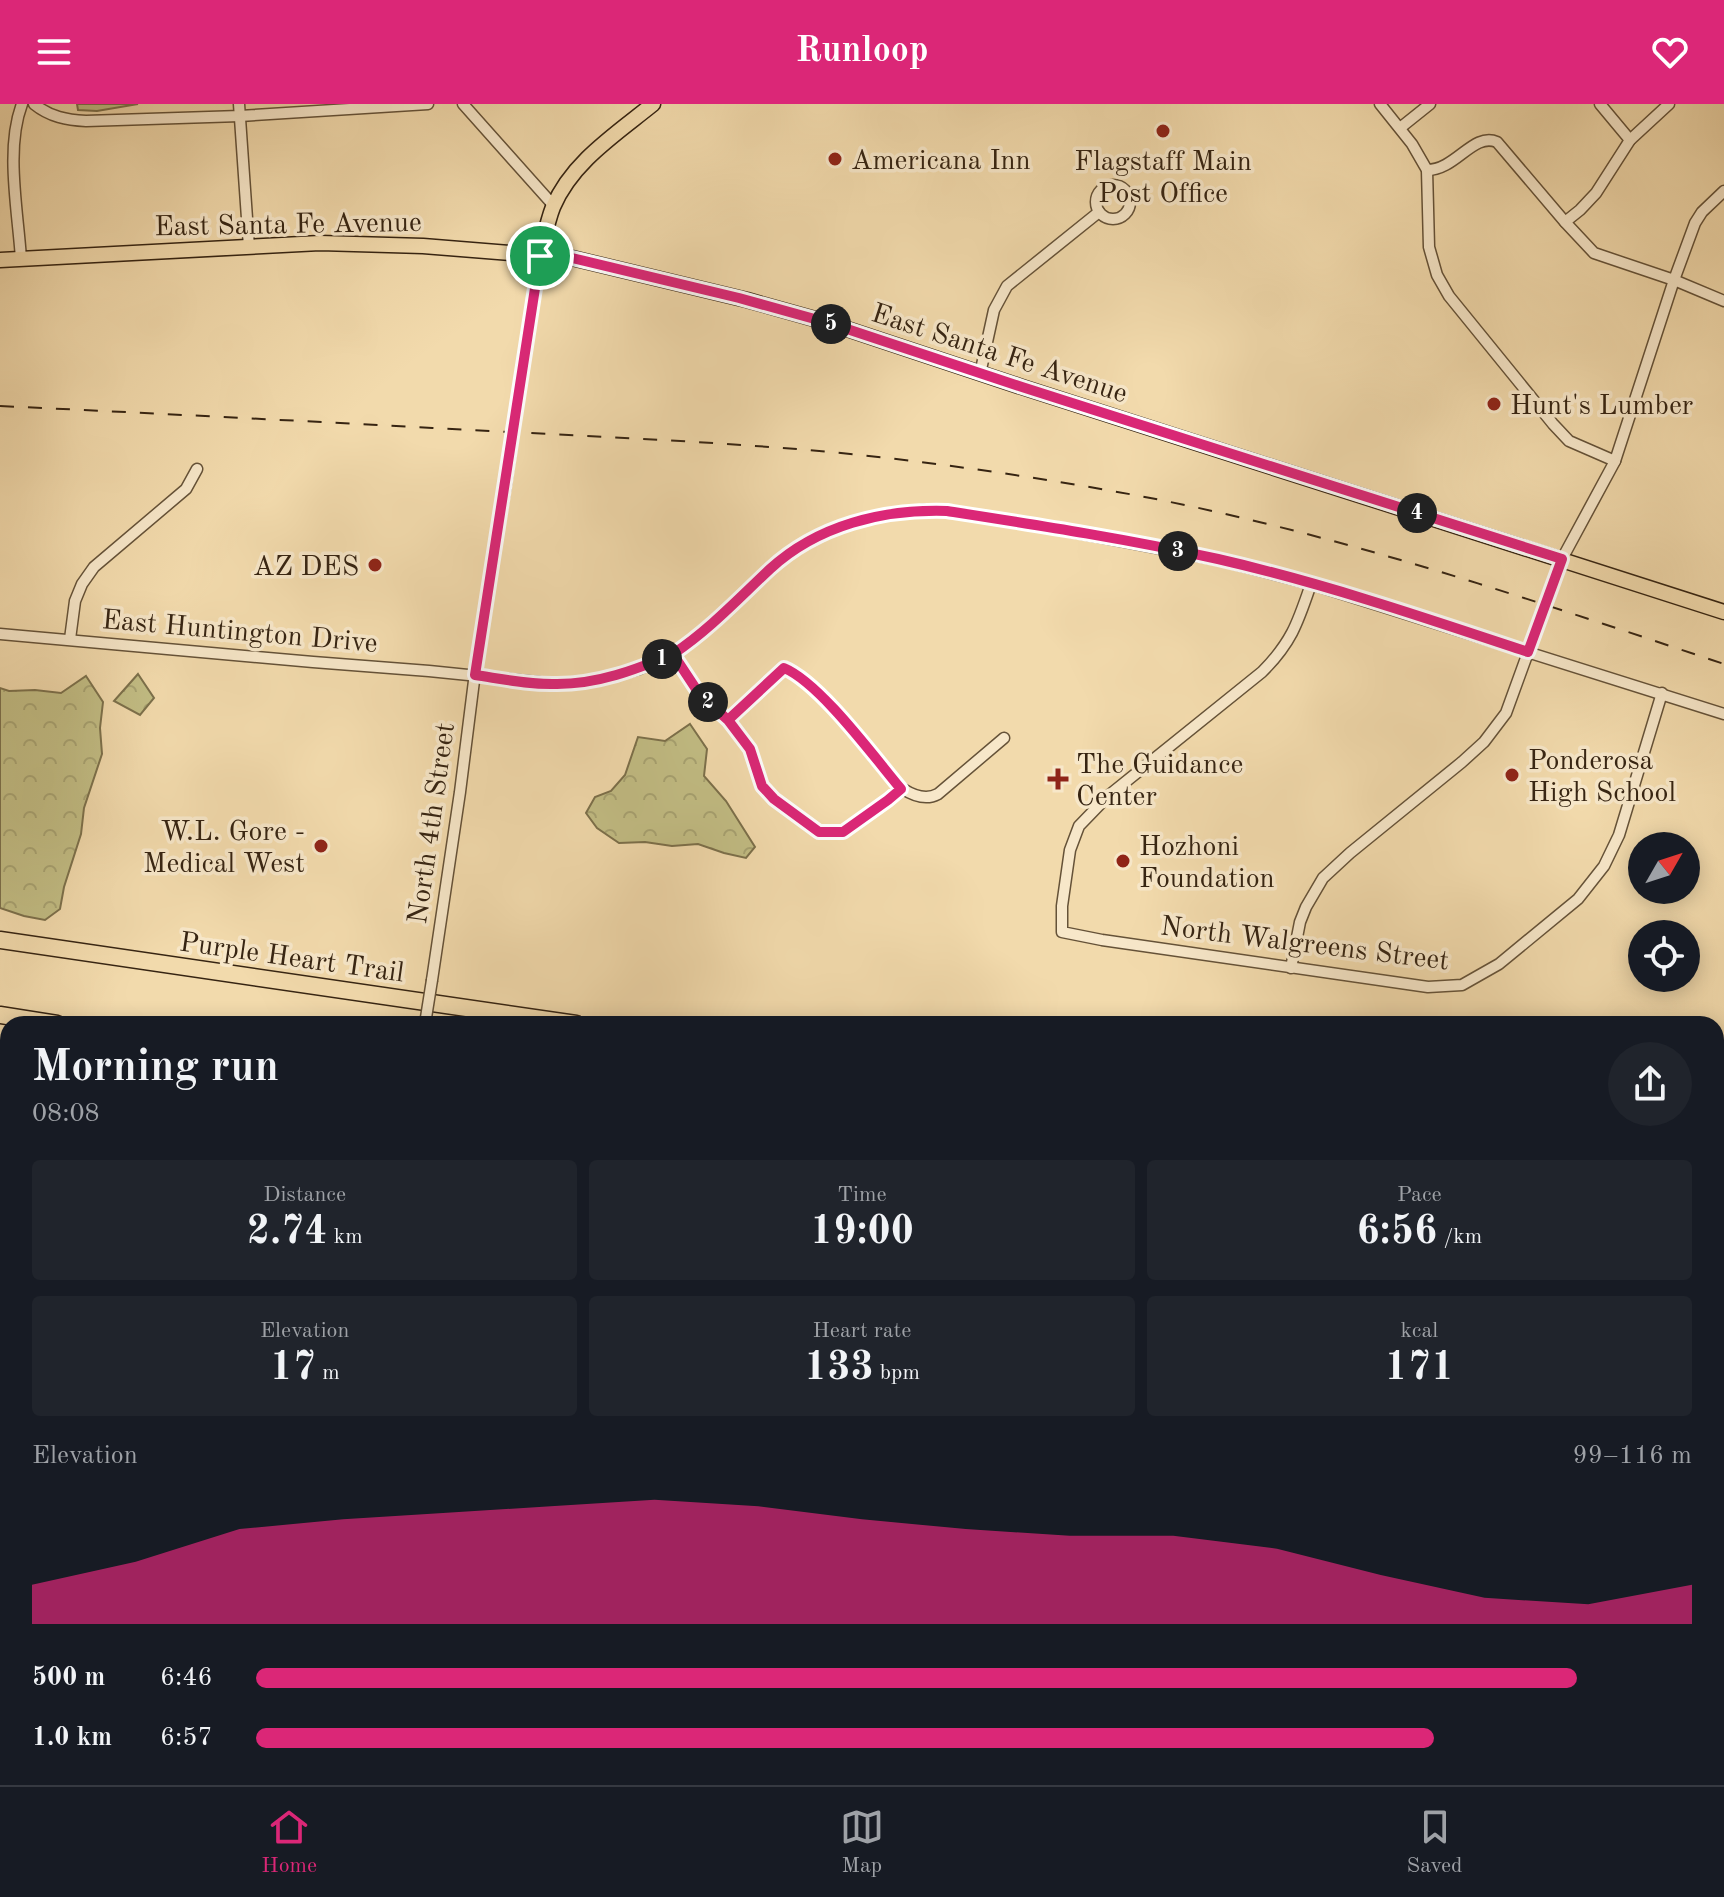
<!DOCTYPE html>
<meta charset="utf-8">
<style>
:root{--surface:#171b24;--page:#20242c;--text:#f1f3f6;--muted:#9ea1a6;--line:#363941;--accent:#db2777}
body{margin:0;font-family:"Old Standard TT",serif;background:var(--page);color:var(--text);height:100vh;display:flex;flex-direction:column;font-size:30px;white-space:nowrap}
*{box-sizing:border-box;margin:0}
p{font-size:26px;color:var(--muted)}
.icon{flex:none;width:44px;height:44px;fill:none;stroke:currentColor;stroke-width:2;stroke-linecap:round;stroke-linejoin:round}
.map{position:relative;flex:1;overflow:hidden}
.side{position:absolute;left:0px;top:912px;width:1724px;height:770px;display:flex;flex-direction:column;background:var(--surface);border-radius:24px 24px 0 0;box-shadow:0 4px 20px #0003}
.side>*{flex:none}
.needle{width:52px;rotate:51deg}
.tools{position:absolute;left:1628px;top:728px;display:grid;gap:16px}
.tools a{display:grid;place-items:center;width:72px;height:72px;border-radius:50%;background:var(--surface);box-shadow:0 4px 20px #0003;font-size:40px}
.pin{position:absolute;display:grid;place-items:center;width:68px;height:68px;color:#fff;margin:-34px;border:4px solid #fff;border-radius:50%;box-shadow:0 2px 8px #0007}
.km{position:absolute;width:40px;height:40px;margin:-20px;border-radius:50%;background:#222;color:#fff;font-size:22px;line-height:40px;text-align:center}
.round{display:grid;place-items:center;flex:none;width:84px;height:84px;border-radius:42px;background:var(--page)}
.overview{display:flex;align-items:center;justify-content:space-between;height:136px;padding:0 32px}
h1{font-size:44px;font-weight:700;line-height:60px}
.metrics{display:grid;grid-template-columns:repeat(3,1fr);gap:12px;height:136px;padding:8px 32px}
.metrics div{display:grid;align-content:center;border-radius:8px;background:var(--page);text-align:center}
.metrics b{font-size:40px;font-weight:700}
.metrics small{font-size:22px;font-weight:400}
.metrics p{font-size:22px}
.chart{height:224px;padding:16px 32px}
.chart p{display:flex;justify-content:space-between}
.chart svg{width:100%;height:144px;margin-top:8px;fill:var(--accent);opacity:.7}
ul{padding:0 32px;list-style:none;font-size:26px}
li{display:grid;grid-template-columns:128px 96px 1fr;align-items:center;height:60px}
li i{height:20px;border-radius:10px;background:var(--accent)}
header{display:flex;justify-content:space-between;align-items:center;height:104px;padding:0 32px;background:var(--accent);color:#fff;font-size:36px;font-weight:700}
.tab-bar{display:flex;justify-content:space-around;align-items:center;height:112px;border-top:2px solid var(--line);background:var(--surface);font-size:22px;color:var(--muted)}
.tab-bar a{display:grid;justify-items:center;gap:4px}
.tab-bar .selected{color:var(--accent)}
.map>svg:first-child{display:block}
.forest{fill:url(#forest-crowns);stroke:#7c704b;stroke-width:2}
.garden{fill:#c2bd84;stroke:#7c704b;stroke-width:2}
.lines{fill:none;stroke-linecap:round;stroke-linejoin:round}
.minor-casing{stroke:#655238;stroke-width:13}
.major-casing{stroke:#362412;stroke-width:17}
.highway-casing{stroke:#362412;stroke-width:19}
.minor{stroke:#f7e7c9;stroke-width:10}
.major{stroke:#f2daac;stroke-width:14}
.highway{stroke:#f2daac;stroke-width:16}
.rail{stroke:#362412;stroke-width:2;stroke-dasharray:14 14;stroke-linecap:butt}
.minor-bridge-casing{stroke:#655238;stroke-width:13;stroke-linecap:butt}
.minor-bridge{stroke:#f7e7c9;stroke-width:10}
.route-casing{stroke:#fff;stroke-width:16}
.route{stroke:#db2777;stroke-width:10}
.poi-dot{fill:#8f2418;stroke:#f7e7c9;stroke-width:3}
.labels{text-anchor:middle;stroke-width:7;stroke-linejoin:round;paint-order:stroke}
.poi-label{font-size:28px;fill:#362412;stroke:#f7e7c9;text-anchor:start}
.street-label{font-size:28px;fill:#362412;stroke:#f7e7c9}
</style>
<header><svg class="icon" aria-label="menu" viewBox="0 0 24 24"><path d="M4 6h16M4 12h16M4 18h16"/></svg>Runloop<svg class="icon" aria-label="heart" viewBox="0 0 24 24"><path d="M12 20l-8-8c-3-5 5-10 8-4 3-6 11-1 8 4z"/></svg></header>
<div class="map">
<svg width="1724" height="1681" viewBox="0 0 1724 1681">
<defs>
<pattern id="forest-crowns" width="20" height="18" patternUnits="userSpaceOnUse" patternTransform="scale(2)"><rect width="20" height="18" fill="#c2bd84"/><path d="M2 6a3 3 0 1 1 6 0M12 15a3 3 0 1 1 6 0" fill="none" stroke="#a7a271"/></pattern>
</defs>
<rect width="100%" height="100%" fill="#f2daac"/>
<filter id="stains"><feTurbulence type="fractalNoise" baseFrequency=".0025" numOctaves="4"/><feColorMatrix values="0 0 0 0 .2 0 0 0 0 .09 0 0 0 0 .02 0 0 0 .5 -.17"/></filter>
<radialGradient id="worn" r=".72"><stop offset=".6" stop-color="#630" stop-opacity="0"/><stop offset="1" stop-color="#630" stop-opacity=".3"/></radialGradient>
<g class="forest">
<path d="M 138,570 L 154,594 L 140,611 L 114,597 Z"/>
<path d="M 86,572 L 103,598 L 100,624 L 102,650 L 84,704 L 81,730 L 64,783 L 60,805 L 45,816 L 24,812 L 0,804 L 0,584 L 9,587 L 35,586 L 61,589 Z"/>
<path d="M 690,620 L 707,645 L 704,672 L 726,697 L 755,743 L 746,754 L 724,749 L 698,740 L 672,742 L 645,738 L 619,739 L 597,724 L 586,709 L 595,693 L 611,687 L 625,671 L 638,633 L 665,637 Z"/>
<path d="M 8,1319 L 8,1367 L 0,1369 L 0,1322 Z"/>
<path d="M 8,1598 L 8,1632 L 5,1664 L 8,1669 L 8,1674 L 12,1674 L 17,1681 L 0,1681 L 0,1602 Z"/>
</g>
<g class="garden">
<path d="M 77,0 L 138,0 L 97,7 L 78,6 Z"/>
<path d="M 8,1372 L 8,1524 L 7,1525 L 2,1509 L 0,1509 L 0,1377 Z"/>
</g>
<g class="lines">
<defs>
<g id="minor">
<path d="M 34,0 C 50,13 67,16 86,17 L 240,12 L 428,0"/>
<path d="M 239,0 L 249,143"/>
<path d="M 463,0 L 554,102"/>
<path d="M 1380,0 L 1412,40 L 1427,66 L 1429,143 L 1437,171 L 1449,192 L 1553,320 L 1569,337 L 1615,357"/>
<path d="M 1600,0 L 1630,36"/>
<path d="M 1400,24 L 1430,0"/>
<path d="M 1427,66 C 1456,66 1473,28 1497,38 L 1565,118 L 1594,149 L 1674,176 L 1724,197"/>
<circle cx="1113" cy="98" r="17"/>
<path d="M 1565,118 L 1580,106 L 1596,89 L 1630,36 L 1669,0"/>
<path d="M 21,155 C 18,107 5,45 22,0"/>
<path d="M 980,270 L 994,206 L 1007,182 L 1099,108"/>
<path d="M 519,289 L 540,152"/>
<path d="M 1311,480 C 1298,518 1292,538 1262,568 L 1108,692 L 1079,722 L 1070,746 L 1062,802 L 1062,828 L 1102,836 L 1428,883 L 1462,881 L 1499,860 L 1578,795 L 1604,762 L 1619,731 L 1662,589"/>
<path d="M 0,530 L 313,558 L 429,567 L 556,580 L 600,576 L 639,565 L 673,550 L 712,521 L 772,463 L 789,450 L 822,430 L 850,419 L 878,412 L 924,406 L 947,407 L 1063,426 L 1220,456 L 1311,480 L 1724,610"/>
<path d="M 70,535 L 75,497 L 82,480 L 94,463 L 186,385 L 197,365"/>
<path d="M 673,550 L 700,591 L 728,616 L 750,645 L 762,682 L 774,695 L 819,728 L 843,728 L 888,696 L 901,685"/>
<path d="M 728,616 L 784,564 C 817,578 854,629 877,657 C 885,666 893,679 903,685 C 914,692 927,696 938,690 L 1004,634"/>
<path d="M 1291,864 L 1300,818 L 1306,803 L 1323,774 L 1350,749 L 1462,658 L 1484,638 L 1506,609 L 1562,455 L 1615,357 L 1674,176 L 1695,119 L 1702,108 L 1724,87"/>
<path d="M 432,876 L 460,688 L 477,553 L 505,385"/>
<path d="M 1716,1205 L 1724,1206"/>
<path d="M 0,1211 L 8,1211"/>
<path d="M 0,1304 L 8,1302"/>
<path d="M 1716,1630 L 1724,1611"/>
<path d="M 282,1674 L 284,1681"/>
<path d="M 1225,1674 L 1226,1681"/>
<path d="M 1450,1674 L 1471,1681"/>
<path d="M 661,1681 L 663,1674"/>
<path d="M 871,1681 L 874,1674"/>
<path d="M 986,1681 L 990,1674"/>
<path d="M 1255,1681 L 1297,1674"/>
</g>
<g id="major">
<path d="M 540,152 C 544,136 547,118 553,103 C 572,58 616,30 653,0"/>
<path d="M 0,156 L 320,139 L 423,142 L 572,154 L 747,196 L 829,219 L 1022,283 L 1724,508"/>
</g>
<g id="highway">
<path d="M 0,836 L 576,920"/>
<path d="M 0,911 L 57,920"/>
<path d="M 1716,1089 L 1724,1090"/>
<path d="M 1716,1162 L 1724,1163"/>
</g>
</defs>
<use href="#minor" class="minor-casing"/>
<use href="#major" class="major-casing"/>
<use href="#highway" class="highway-casing"/>
<use href="#minor" class="minor"/>
<use href="#major" class="major"/>
<use href="#highway" class="highway"/>
<path class="rail" d="M 0,302 C 170,310 340,319 510,328 C 610,333 710,338 809,346 C 920,356 1031,372 1140,392 C 1340,430 1532,496 1724,560"/>
<defs>
<g id="minor-bridge">
<path d="M 505,385 L 519,289"/>
<path d="M 425,920 L 432,876"/>
</g>
</defs>
<use href="#minor-bridge" class="minor-bridge-casing"/>
<use href="#minor-bridge" class="minor-bridge"/>
</g>
<g class="lines">
<defs>
<path id="route" d="M 540,152 L 475,571 C 502,575 530,581 557,580 C 598,580 635,566 673,550 L 700,591 L 728,616 L 784,564 C 820,579 874,653 901,685 L 888,696 L 843,728 L 819,728 L 774,695 L 762,682 L 750,645 L 728,616 L 700,591 L 673,550 C 709,526 738,495 770,465 C 818,421 883,405 947,407 C 1037,421 1128,435 1218,455 C 1323,479 1426,514 1528,548 L 1562,455 L 1022,283 L 829,219 L 739,194 L 572,154 L 540,152"/>
</defs>
<use href="#route" class="route-casing"/>
<use href="#route" class="route"/>
</g>
<g class="poi-dot">
<circle cx="1163" cy="27" r="8"/>
<circle cx="835" cy="55" r="8"/>
<circle cx="1494" cy="300" r="8"/>
<circle cx="375" cy="461" r="8"/>
<circle cx="1512" cy="671" r="8"/>
<path d="M1054 663h8v8h8v8h-8v8h-8v-8h-8v-8h8z"/>
<circle cx="321" cy="742" r="8"/>
<circle cx="1123" cy="757" r="8"/>
</g>
<g class="labels">
<g class="poi-label">
<text x="851" y="65">Americana Inn</text>
<text x="1163" y="66" text-anchor="middle">Flagstaff Main<tspan x="1163" dy="32">Post Office</tspan></text>
<text x="1510" y="310">Hunt's Lumber</text>
<text x="359" y="471" text-anchor="end">AZ DES</text>
<text x="1528" y="665">Ponderosa<tspan x="1528" dy="32">High School</tspan></text>
<text x="1076" y="669">The Guidance<tspan x="1076" dy="32">Center</tspan></text>
<text x="305" y="736" text-anchor="end">W.L. Gore -<tspan x="305" dy="32">Medical West</tspan></text>
<text x="1139" y="751">Hozhoni<tspan x="1139" dy="32">Foundation</tspan></text>
</g>
<g class="street-label">
<text transform="translate(288 119) rotate(-1)" y="10">East Santa Fe Avenue</text>
<text transform="translate(1000 248) rotate(18)" y="10">East Santa Fe Avenue</text>
<text transform="translate(240 526) rotate(5)" y="10">East Huntington Drive</text>
<text transform="translate(430 719) rotate(-82)" y="10">North 4th Street</text>
<text transform="translate(1305 838) rotate(7)" y="10">North Walgreens Street</text>
<text transform="translate(292 852) rotate(8)" y="10">Purple Heart Trail</text>
</g>
</g>
<rect width="100%" height="100%" filter="url(#stains)"/>
<rect width="100%" height="100%" fill="url(#worn)"/>
</svg>
<div class="tools">
<a><svg class="needle" viewBox="-14 -14 28 28"><path d="M0-13l5 13h-10z" fill="#e53935"/><path d="M0 13l5-13h-10z" fill="#9ea1a6"/></svg></a>
<a><svg class="icon" aria-label="locate" viewBox="0 0 24 24"><circle cx="12" cy="12" r="6"/><path d="M12 2v4M12 18v4M2 12h4M18 12h4"/></svg></a>
</div>
<div class="pin" style="left:540px;top:152px;background:#1e9e55"><svg class="icon" aria-label="arrive" viewBox="0 0 24 24"><path d="M6 21V4h12l-3 4 3 4H6"/></svg></div>
<b class="km" style="left:662px;top:555px">1</b>
<b class="km" style="left:708px;top:598px">2</b>
<b class="km" style="left:1178px;top:447px">3</b>
<b class="km" style="left:1417px;top:409px">4</b>
<b class="km" style="left:831px;top:220px">5</b>
<section class="side">
<div class="overview"><div><h1>Morning run</h1><p>08:08</p></div><a class="round"><svg class="icon" aria-label="share" viewBox="0 0 24 24"><path d="M12 15V3M7 8l5-5 5 5M5 13v7h14v-7"/></svg></a></div>
<div class="metrics">
<div><p>Distance</p><b>2.74<small> km</small></b></div>
<div><p>Time</p><b>19:00</b></div>
<div><p>Pace</p><b>6:56<small> /km</small></b></div>
</div>
<div class="metrics">
<div><p>Elevation</p><b>17<small> m</small></b></div>
<div><p>Heart rate</p><b>133<small> bpm</small></b></div>
<div><p>kcal</p><b>171</b></div>
</div>
<div class="chart"><p><span>Elevation</span>99–116 m</p>
<svg viewBox="0 0 160 44" preserveAspectRatio="none"><path d="M0 44V32L10 25L20 15L30 12L40 10L50 8L60 6L70 8L80 12L90 15L100 17L110 17L120 21L130 29L140 36L150 38L160 32V44z"/></svg>
</div>
<ul>
<li><b>500 m</b>6:46<i style="width:92%"></i></li>
<li><b>1.0 km</b>6:57<i style="width:82%"></i></li>
</ul>
</section>
</div>
<nav class="tab-bar">
<a class="selected"><svg class="icon" aria-label="home" viewBox="0 0 24 24"><path d="M3 11l9-7 9 7M6 9v11h12V9"/></svg>Home</a>
<a><svg class="icon" aria-label="map" viewBox="0 0 24 24"><path d="M3 6l6-2 6 2 6-2v14l-6 2-6-2-6 2zM9 4v14M15 6v14"/></svg>Map</a>
<a><svg class="icon" aria-label="saved" viewBox="0 0 24 24"><path d="M7 4h10v16l-5-4-5 4z"/></svg>Saved</a>
</nav>
